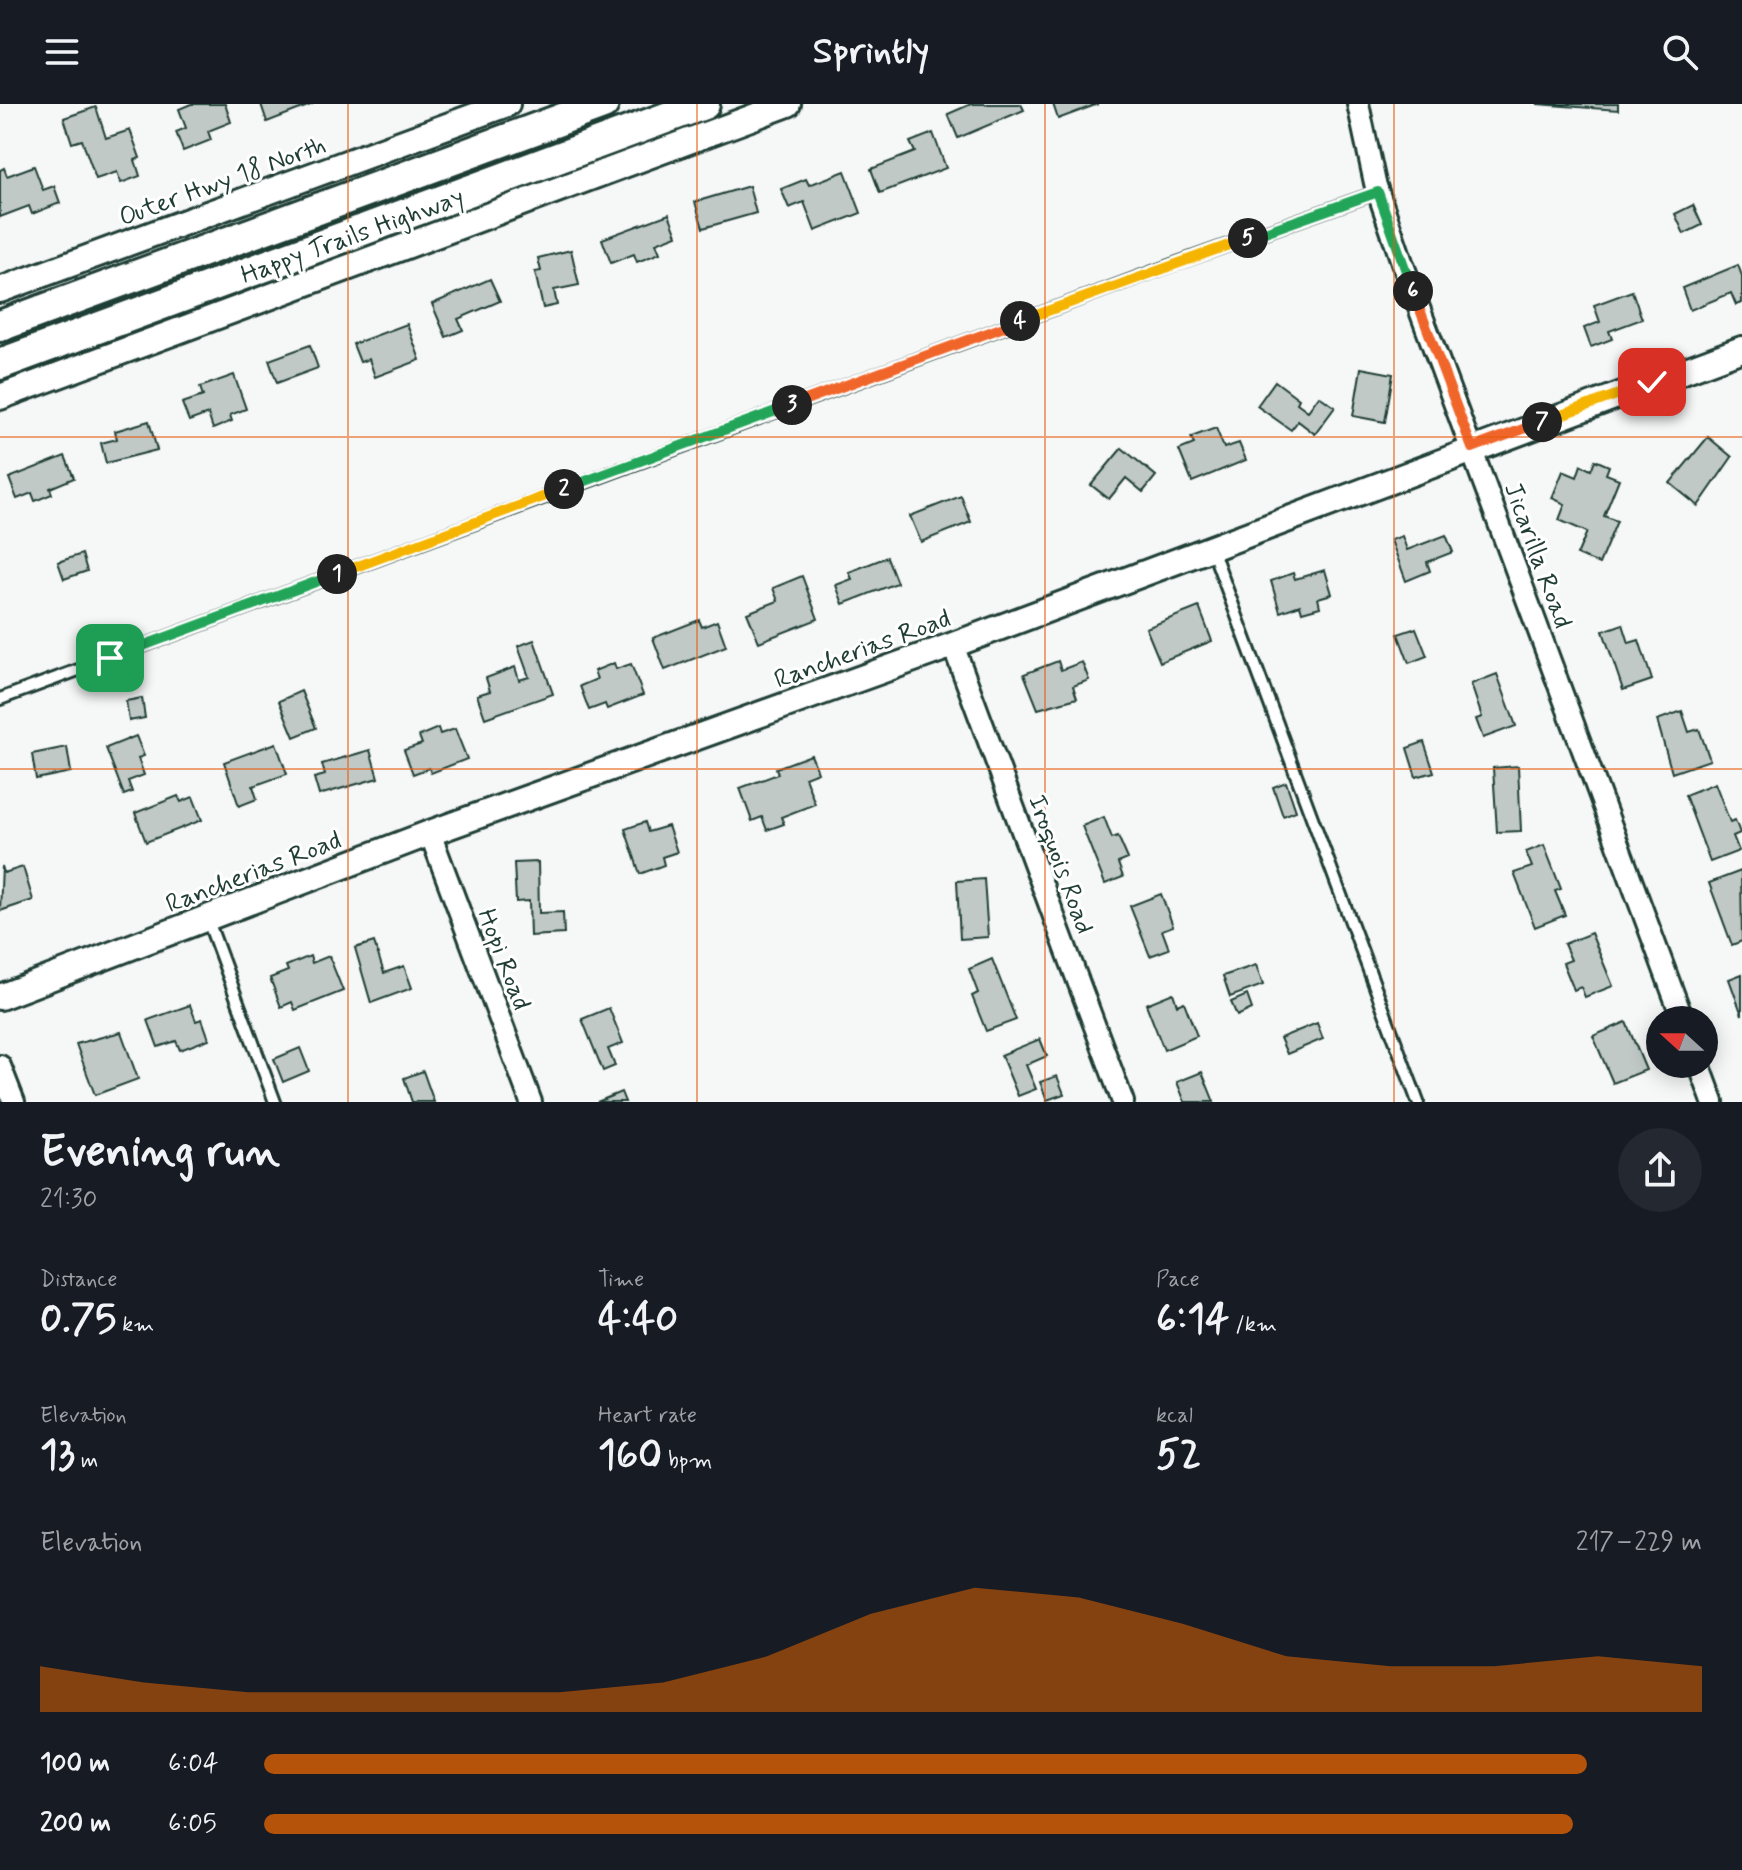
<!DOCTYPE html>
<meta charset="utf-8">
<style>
:root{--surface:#171b24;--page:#242831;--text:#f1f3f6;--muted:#9ea1a6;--accent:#b45309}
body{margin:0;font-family:Mynerve,sans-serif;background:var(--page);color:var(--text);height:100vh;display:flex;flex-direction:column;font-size:30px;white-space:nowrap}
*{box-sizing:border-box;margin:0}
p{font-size:26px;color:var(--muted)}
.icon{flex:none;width:44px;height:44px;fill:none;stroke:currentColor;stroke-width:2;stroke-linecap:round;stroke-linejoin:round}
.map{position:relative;height:998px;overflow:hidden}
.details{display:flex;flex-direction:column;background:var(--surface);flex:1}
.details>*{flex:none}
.needle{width:52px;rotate:291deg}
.tools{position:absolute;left:1646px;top:902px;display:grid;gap:16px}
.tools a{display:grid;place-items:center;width:72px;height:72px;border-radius:50%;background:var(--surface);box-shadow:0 4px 20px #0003;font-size:40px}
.pin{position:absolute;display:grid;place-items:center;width:68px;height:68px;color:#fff;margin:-34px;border-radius:16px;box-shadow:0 4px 12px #0006}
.km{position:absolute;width:40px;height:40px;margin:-20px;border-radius:50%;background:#222;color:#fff;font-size:22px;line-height:40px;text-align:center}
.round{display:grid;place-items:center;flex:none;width:84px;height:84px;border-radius:42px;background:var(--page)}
.summary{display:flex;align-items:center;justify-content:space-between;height:136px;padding:0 40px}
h1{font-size:44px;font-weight:700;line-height:60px}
.figures{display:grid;grid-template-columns:repeat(3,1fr);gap:12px;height:136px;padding:8px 40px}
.figures div{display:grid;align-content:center}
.figures b{font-size:40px;font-weight:700}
.figures small{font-size:22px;font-weight:400}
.figures p{font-size:22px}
.chart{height:224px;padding:16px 40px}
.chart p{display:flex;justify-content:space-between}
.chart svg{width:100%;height:144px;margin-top:8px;fill:var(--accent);opacity:.7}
ul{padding:0 40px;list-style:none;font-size:26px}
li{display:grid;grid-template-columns:128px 96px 1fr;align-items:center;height:60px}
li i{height:20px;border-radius:10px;background:var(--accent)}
header{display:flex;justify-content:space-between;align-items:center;height:104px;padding:0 40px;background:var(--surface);font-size:36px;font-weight:700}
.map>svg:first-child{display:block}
.building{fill:#c0c9c6;stroke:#1f3d34;stroke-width:2}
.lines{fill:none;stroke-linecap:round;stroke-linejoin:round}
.service-casing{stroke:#1f3d34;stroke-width:16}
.minor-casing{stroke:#1f3d34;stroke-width:26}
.tertiary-casing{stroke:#1f3d34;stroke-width:30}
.primary-casing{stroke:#1f3d34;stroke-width:36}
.service{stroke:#fff;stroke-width:10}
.minor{stroke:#fff;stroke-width:20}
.tertiary{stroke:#fff;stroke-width:24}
.primary{stroke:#fff;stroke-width:30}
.split-1-casing{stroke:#fff;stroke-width:16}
.split-2-casing{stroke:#fff;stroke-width:16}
.split-3-casing{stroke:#fff;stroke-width:16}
.split-4-casing{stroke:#fff;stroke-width:16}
.split-5-casing{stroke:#fff;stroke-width:16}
.split-6-casing{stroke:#fff;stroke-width:16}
.split-7-casing{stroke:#fff;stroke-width:16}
.split-8-casing{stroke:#fff;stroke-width:16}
.split-1{stroke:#22a559;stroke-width:10}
.split-2{stroke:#f5b400;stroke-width:10}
.split-3{stroke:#22a559;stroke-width:10}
.split-4{stroke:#f0652b;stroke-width:10}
.split-5{stroke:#f5b400;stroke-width:10}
.split-6{stroke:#22a559;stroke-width:10}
.split-7{stroke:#f0652b;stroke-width:10}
.split-8{stroke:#f5b400;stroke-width:10}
.grid{fill:none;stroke:#e8590c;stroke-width:2;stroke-opacity:0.55}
.labels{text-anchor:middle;stroke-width:6;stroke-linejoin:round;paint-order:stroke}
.street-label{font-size:26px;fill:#1f3d34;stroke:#fff}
</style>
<header><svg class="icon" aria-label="menu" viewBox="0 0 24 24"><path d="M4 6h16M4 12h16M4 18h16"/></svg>Sprintly<svg class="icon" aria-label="search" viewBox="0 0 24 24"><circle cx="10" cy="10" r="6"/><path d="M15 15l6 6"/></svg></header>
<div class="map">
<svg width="1742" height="998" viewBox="0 0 1742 998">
<rect width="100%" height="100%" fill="#f6f7f7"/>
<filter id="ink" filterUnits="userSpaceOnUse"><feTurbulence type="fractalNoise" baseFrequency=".0125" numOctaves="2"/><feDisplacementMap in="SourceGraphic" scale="16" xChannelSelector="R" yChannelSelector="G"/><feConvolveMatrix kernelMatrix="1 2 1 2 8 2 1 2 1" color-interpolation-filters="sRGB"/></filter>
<g filter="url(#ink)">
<g class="building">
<path d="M 191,0 L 225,0 L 231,18 L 208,27 L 211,36 L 183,47 L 176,28 L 186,24 L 179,5 Z"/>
<path d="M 261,0 L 313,0 L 267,18 Z"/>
<path d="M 971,0 L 1021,0 L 1024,6 L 958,34 L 948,10 Z"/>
<path d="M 1053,0 L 1098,0 L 1058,15 Z"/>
<path d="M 1537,0 L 1618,0 L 1618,6 Z"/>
<path d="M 96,3 L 106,34 L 130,26 L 140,54 L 135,56 L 140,72 L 121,79 L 117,68 L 96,75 L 82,36 L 72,39 L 64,14 Z"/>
<path d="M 933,29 L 946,64 L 880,89 L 871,65 L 915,48 L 910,38 Z"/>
<path d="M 34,62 L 43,86 L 54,82 L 60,99 L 32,110 L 29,102 L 0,113 L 0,66 L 4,64 L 7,72 Z"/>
<path d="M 845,67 L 861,109 L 815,127 L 804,98 L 789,104 L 781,85 L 806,75 L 809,81 Z"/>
<path d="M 749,82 L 756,109 L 703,124 L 695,98 Z"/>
<path d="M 1693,101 L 1702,121 L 1684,130 L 1675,110 Z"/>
<path d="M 669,110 L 677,131 L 656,139 L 660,149 L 637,158 L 634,150 L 611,159 L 602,135 Z"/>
<path d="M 571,146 L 579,181 L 554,186 L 557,201 L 543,204 L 535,168 L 541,167 L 538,154 Z"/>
<path d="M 1738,161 L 1742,172 L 1742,199 L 1736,201 L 1731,189 L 1690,206 L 1682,184 Z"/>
<path d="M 490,175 L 500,197 L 458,215 L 463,226 L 446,233 L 432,200 Z"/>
<path d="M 1632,187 L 1642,215 L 1609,227 L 1612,235 L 1591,243 L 1584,224 L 1600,218 L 1594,201 Z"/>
<path d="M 407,220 L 420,256 L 375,273 L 369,255 L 360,258 L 353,240 Z"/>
<path d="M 310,241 L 318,264 L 277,279 L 269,256 Z"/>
<path d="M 1361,264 L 1393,270 L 1385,318 L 1353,312 Z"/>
<path d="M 234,271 L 246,305 L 230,311 L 232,317 L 213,325 L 208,310 L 189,317 L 182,299 L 203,292 L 200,283 Z"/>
<path d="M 1275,277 L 1299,295 L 1297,299 L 1308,307 L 1319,292 L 1335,303 L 1315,330 L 1298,317 L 1291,326 L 1257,302 Z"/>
<path d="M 149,317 L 157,346 L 106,359 L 101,339 L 117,335 L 115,327 Z"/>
<path d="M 1216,324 L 1224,344 L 1239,339 L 1246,356 L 1192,378 L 1179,346 L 1194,340 L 1191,333 Z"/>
<path d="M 1708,333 L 1732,353 L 1698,402 L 1670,379 Z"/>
<path d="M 1122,344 L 1156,372 L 1143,388 L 1126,374 L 1109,395 L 1091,381 Z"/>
<path d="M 65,352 L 74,374 L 50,384 L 52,390 L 35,397 L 32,389 L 17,395 L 9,374 Z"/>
<path d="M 1595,356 L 1609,362 L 1606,370 L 1619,375 L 1604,412 L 1617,417 L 1599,460 L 1577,451 L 1587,428 L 1559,416 L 1565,400 L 1552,394 L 1563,367 L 1577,373 L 1581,361 L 1591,366 Z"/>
<path d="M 961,392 L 971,418 L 921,438 L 910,412 Z"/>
<path d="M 1446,431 L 1453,448 L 1427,458 L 1430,467 L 1406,477 L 1391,436 L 1402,432 L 1407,446 Z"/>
<path d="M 82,450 L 87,467 L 64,475 L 58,458 Z"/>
<path d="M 887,453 L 897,479 L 843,500 L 836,481 L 852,475 L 849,468 Z"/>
<path d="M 1325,466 L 1332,490 L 1318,494 L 1320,503 L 1302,508 L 1300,501 L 1280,508 L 1271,477 L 1293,469 L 1295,475 Z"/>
<path d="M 802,472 L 818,515 L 759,538 L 747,509 L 778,497 L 773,484 Z"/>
<path d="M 1199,503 L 1212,537 L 1160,558 L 1146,524 Z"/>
<path d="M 699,516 L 702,523 L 717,517 L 726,542 L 665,566 L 653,534 Z"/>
<path d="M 1623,520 L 1629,539 L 1639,536 L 1652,576 L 1623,586 L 1603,527 Z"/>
<path d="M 1416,524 L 1427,552 L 1409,559 L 1398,530 Z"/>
<path d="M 534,536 L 553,590 L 485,614 L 477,591 L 490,587 L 486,574 L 515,563 L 519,576 L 529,573 L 518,542 Z"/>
<path d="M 1058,557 L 1061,566 L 1082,558 L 1089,576 L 1073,582 L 1077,594 L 1038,605 L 1024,570 Z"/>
<path d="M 614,559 L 616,565 L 631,560 L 643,591 L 607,605 L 605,600 L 589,606 L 580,582 L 597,575 L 594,567 Z"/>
<path d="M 1497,570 L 1516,622 L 1483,634 L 1476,615 L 1482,613 L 1471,580 Z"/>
<path d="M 301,587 L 316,624 L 294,633 L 279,597 Z"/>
<path d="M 142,594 L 145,614 L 129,617 L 126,597 Z"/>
<path d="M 1682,607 L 1689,628 L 1699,625 L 1710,656 L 1672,669 L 1657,616 Z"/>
<path d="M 438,624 L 440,630 L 455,625 L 467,655 L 431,669 L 429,664 L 413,670 L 404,646 L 422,640 L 419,632 Z"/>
<path d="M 136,632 L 144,652 L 138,654 L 144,671 L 128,677 L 132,688 L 124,691 L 106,644 Z"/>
<path d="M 1424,638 L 1434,668 L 1416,673 L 1407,644 Z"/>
<path d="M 276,639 L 287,670 L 253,682 L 257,695 L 239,702 L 224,658 Z"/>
<path d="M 67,643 L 71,668 L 36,675 L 32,650 Z"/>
<path d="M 370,646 L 378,674 L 319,691 L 314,674 L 325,671 L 322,660 Z"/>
<path d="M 811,651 L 818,668 L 805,673 L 815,700 L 781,713 L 784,720 L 767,726 L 762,713 L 752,717 L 740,684 L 778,670 L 776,664 Z"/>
<path d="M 1518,662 L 1521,727 L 1497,728 L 1493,664 Z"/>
<path d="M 1286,678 L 1296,707 L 1283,712 L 1273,683 Z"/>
<path d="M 1715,679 L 1730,718 L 1735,716 L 1740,729 L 1733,732 L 1739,747 L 1710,758 L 1685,691 Z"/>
<path d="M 178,692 L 181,698 L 193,693 L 202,716 L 146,738 L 135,709 Z"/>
<path d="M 1104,713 L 1112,734 L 1118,732 L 1128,755 L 1118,759 L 1123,773 L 1105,780 L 1082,722 Z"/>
<path d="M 645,718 L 648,728 L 668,722 L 677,748 L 662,753 L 664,761 L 640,770 L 625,725 Z"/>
<path d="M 1544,741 L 1561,785 L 1555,787 L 1565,811 L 1535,823 L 1514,769 L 1532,763 L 1526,748 Z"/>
<path d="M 538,758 L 539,809 L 563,808 L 564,830 L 530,832 L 529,797 L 516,798 L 514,759 Z"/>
<path d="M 2,762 L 4,769 L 23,763 L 33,796 L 0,807 Z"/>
<path d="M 1741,767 L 1742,837 L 1732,841 L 1709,779 Z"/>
<path d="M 984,775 L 988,833 L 960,835 L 957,777 Z"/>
<path d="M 1161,790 L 1173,822 L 1162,826 L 1169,845 L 1150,852 L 1130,802 Z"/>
<path d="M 1591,829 L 1613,882 L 1585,893 L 1581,883 L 1574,886 L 1563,859 L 1571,856 L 1564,840 Z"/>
<path d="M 374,838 L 384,869 L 404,862 L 412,884 L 371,899 L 355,844 Z"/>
<path d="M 310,852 L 312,859 L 329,852 L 343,887 L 295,906 L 292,898 L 281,903 L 270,874 L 288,867 L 286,862 Z"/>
<path d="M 992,855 L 1016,916 L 986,927 L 972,892 L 978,889 L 969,865 Z"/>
<path d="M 1256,861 L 1263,881 L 1230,893 L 1223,872 Z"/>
<path d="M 1742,870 L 1742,911 L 1729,875 Z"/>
<path d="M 1173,889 L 1177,901 L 1184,898 L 1197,932 L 1164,946 L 1146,900 Z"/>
<path d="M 1247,891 L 1252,905 L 1237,912 L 1231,898 Z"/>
<path d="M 190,901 L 196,917 L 202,915 L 209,935 L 180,946 L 176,937 L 158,943 L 148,916 Z"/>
<path d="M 609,904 L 623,939 L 608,945 L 615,962 L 603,967 L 582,915 Z"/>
<path d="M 1626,918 L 1646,966 L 1613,979 L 1593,932 Z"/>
<path d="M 1317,919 L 1323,935 L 1287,950 L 1280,934 Z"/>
<path d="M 121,928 L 138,975 L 95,991 L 76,940 Z"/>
<path d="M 1040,935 L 1047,952 L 1026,961 L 1036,985 L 1018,992 L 1001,951 Z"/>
<path d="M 300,944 L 309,967 L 283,978 L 274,955 Z"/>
<path d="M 423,967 L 434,998 L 412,998 L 404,974 Z"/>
<path d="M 1202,968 L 1214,998 L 1185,998 L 1177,978 Z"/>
<path d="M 1057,972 L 1064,990 L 1047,996 L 1040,978 Z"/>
<path d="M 621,988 L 625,998 L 597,998 Z"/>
</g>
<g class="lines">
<defs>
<g id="service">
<path d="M 1212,445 L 1418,998"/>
<path d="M 0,595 L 1169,162 L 1378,88"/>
<path d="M 207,814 L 275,998"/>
</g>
<g id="minor">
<path d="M 1358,0 L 1375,79 L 1402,158 L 1683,916"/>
<path d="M 953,541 L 1123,998"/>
<path d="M 430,729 L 531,998"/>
<path d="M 1699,960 L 1713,998"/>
<path d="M 0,962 L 14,998"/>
</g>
<g id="tertiary">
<path d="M 0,186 L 507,0"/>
<path d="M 0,293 L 788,0"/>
<path d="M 0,893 L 430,729 L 953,541 L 1742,245"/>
</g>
<g id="primary">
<path d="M 0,222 L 603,0"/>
<path d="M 0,260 L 704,0"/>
</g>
</defs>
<use href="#service" class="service-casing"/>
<use href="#minor" class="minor-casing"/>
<use href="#tertiary" class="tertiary-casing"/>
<use href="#primary" class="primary-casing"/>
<use href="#service" class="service"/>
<use href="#minor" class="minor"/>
<use href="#tertiary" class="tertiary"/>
<use href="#primary" class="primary"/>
</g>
</g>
<g class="lines" filter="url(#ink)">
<defs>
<path id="split-1" d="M 110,554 L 337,470"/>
<path id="split-2" d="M 337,470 L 564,385"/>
<path id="split-3" d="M 564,385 L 792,301"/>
<path id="split-4" d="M 792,301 L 1020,217"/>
<path id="split-5" d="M 1020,217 L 1248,134"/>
<path id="split-6" d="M 1248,134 L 1378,88 L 1413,187"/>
<path id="split-7" d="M 1413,187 L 1472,344 L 1542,318"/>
<path id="split-8" d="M 1542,318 L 1652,278"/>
</defs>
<use href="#split-1" class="split-1-casing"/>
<use href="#split-2" class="split-2-casing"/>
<use href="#split-3" class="split-3-casing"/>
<use href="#split-4" class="split-4-casing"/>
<use href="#split-5" class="split-5-casing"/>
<use href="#split-6" class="split-6-casing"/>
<use href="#split-7" class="split-7-casing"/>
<use href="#split-8" class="split-8-casing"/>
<use href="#split-1" class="split-1"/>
<use href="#split-2" class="split-2"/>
<use href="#split-3" class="split-3"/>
<use href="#split-4" class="split-4"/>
<use href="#split-5" class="split-5"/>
<use href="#split-6" class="split-6"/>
<use href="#split-7" class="split-7"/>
<use href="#split-8" class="split-8"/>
</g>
<path class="grid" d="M 348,0 L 348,998M 697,0 L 697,998M 1045,0 L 1045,998M 1394,0 L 1394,998M 0,333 L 1742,333M 0,665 L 1742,665"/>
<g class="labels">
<g class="street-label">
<text transform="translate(222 76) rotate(-20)" y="9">Outer Hwy 18 North</text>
<text transform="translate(352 131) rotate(-20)" y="9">Happy Trails Highway</text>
<text transform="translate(1539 451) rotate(70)" y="9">Jicarilla Road</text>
<text transform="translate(862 544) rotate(-20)" y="9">Rancherias Road</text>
<text transform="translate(1062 760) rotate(70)" y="9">Iroquois Road</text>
<text transform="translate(253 767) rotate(-21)" y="9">Rancherias Road</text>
<text transform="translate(505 855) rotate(69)" y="9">Hopi Road</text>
</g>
</g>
</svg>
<div class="tools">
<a><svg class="needle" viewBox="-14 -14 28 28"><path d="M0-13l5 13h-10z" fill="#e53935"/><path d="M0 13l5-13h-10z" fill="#9ea1a6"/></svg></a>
</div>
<div class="pin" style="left:110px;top:554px;background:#1e9e55"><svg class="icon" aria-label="arrive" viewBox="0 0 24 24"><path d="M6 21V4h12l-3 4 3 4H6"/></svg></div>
<div class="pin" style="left:1652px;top:278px;background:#d93025"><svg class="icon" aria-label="check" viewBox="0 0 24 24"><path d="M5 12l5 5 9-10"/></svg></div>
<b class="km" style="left:337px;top:470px">1</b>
<b class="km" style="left:564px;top:385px">2</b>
<b class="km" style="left:792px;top:301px">3</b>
<b class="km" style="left:1020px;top:217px">4</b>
<b class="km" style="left:1248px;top:134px">5</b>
<b class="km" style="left:1413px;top:187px">6</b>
<b class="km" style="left:1542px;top:318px">7</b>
</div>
<section class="details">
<div class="summary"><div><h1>Evening run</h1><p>21:30</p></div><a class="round"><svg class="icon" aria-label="share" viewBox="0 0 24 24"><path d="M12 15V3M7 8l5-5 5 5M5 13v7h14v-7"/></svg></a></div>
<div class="figures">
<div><p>Distance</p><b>0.75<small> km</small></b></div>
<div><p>Time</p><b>4:40</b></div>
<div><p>Pace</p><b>6:14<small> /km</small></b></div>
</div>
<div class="figures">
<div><p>Elevation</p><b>13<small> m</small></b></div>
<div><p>Heart rate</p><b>160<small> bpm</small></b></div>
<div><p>kcal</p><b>52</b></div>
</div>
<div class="chart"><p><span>Elevation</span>217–229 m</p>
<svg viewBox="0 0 160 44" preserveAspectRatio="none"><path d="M0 44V30L10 35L20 38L30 38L40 38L50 38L60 35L70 27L80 14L90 6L100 9L110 17L120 27L130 30L140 30L150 27L160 30V44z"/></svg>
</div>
<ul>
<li><b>100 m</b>6:04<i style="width:92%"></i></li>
<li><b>200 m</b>6:05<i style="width:91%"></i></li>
</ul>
</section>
